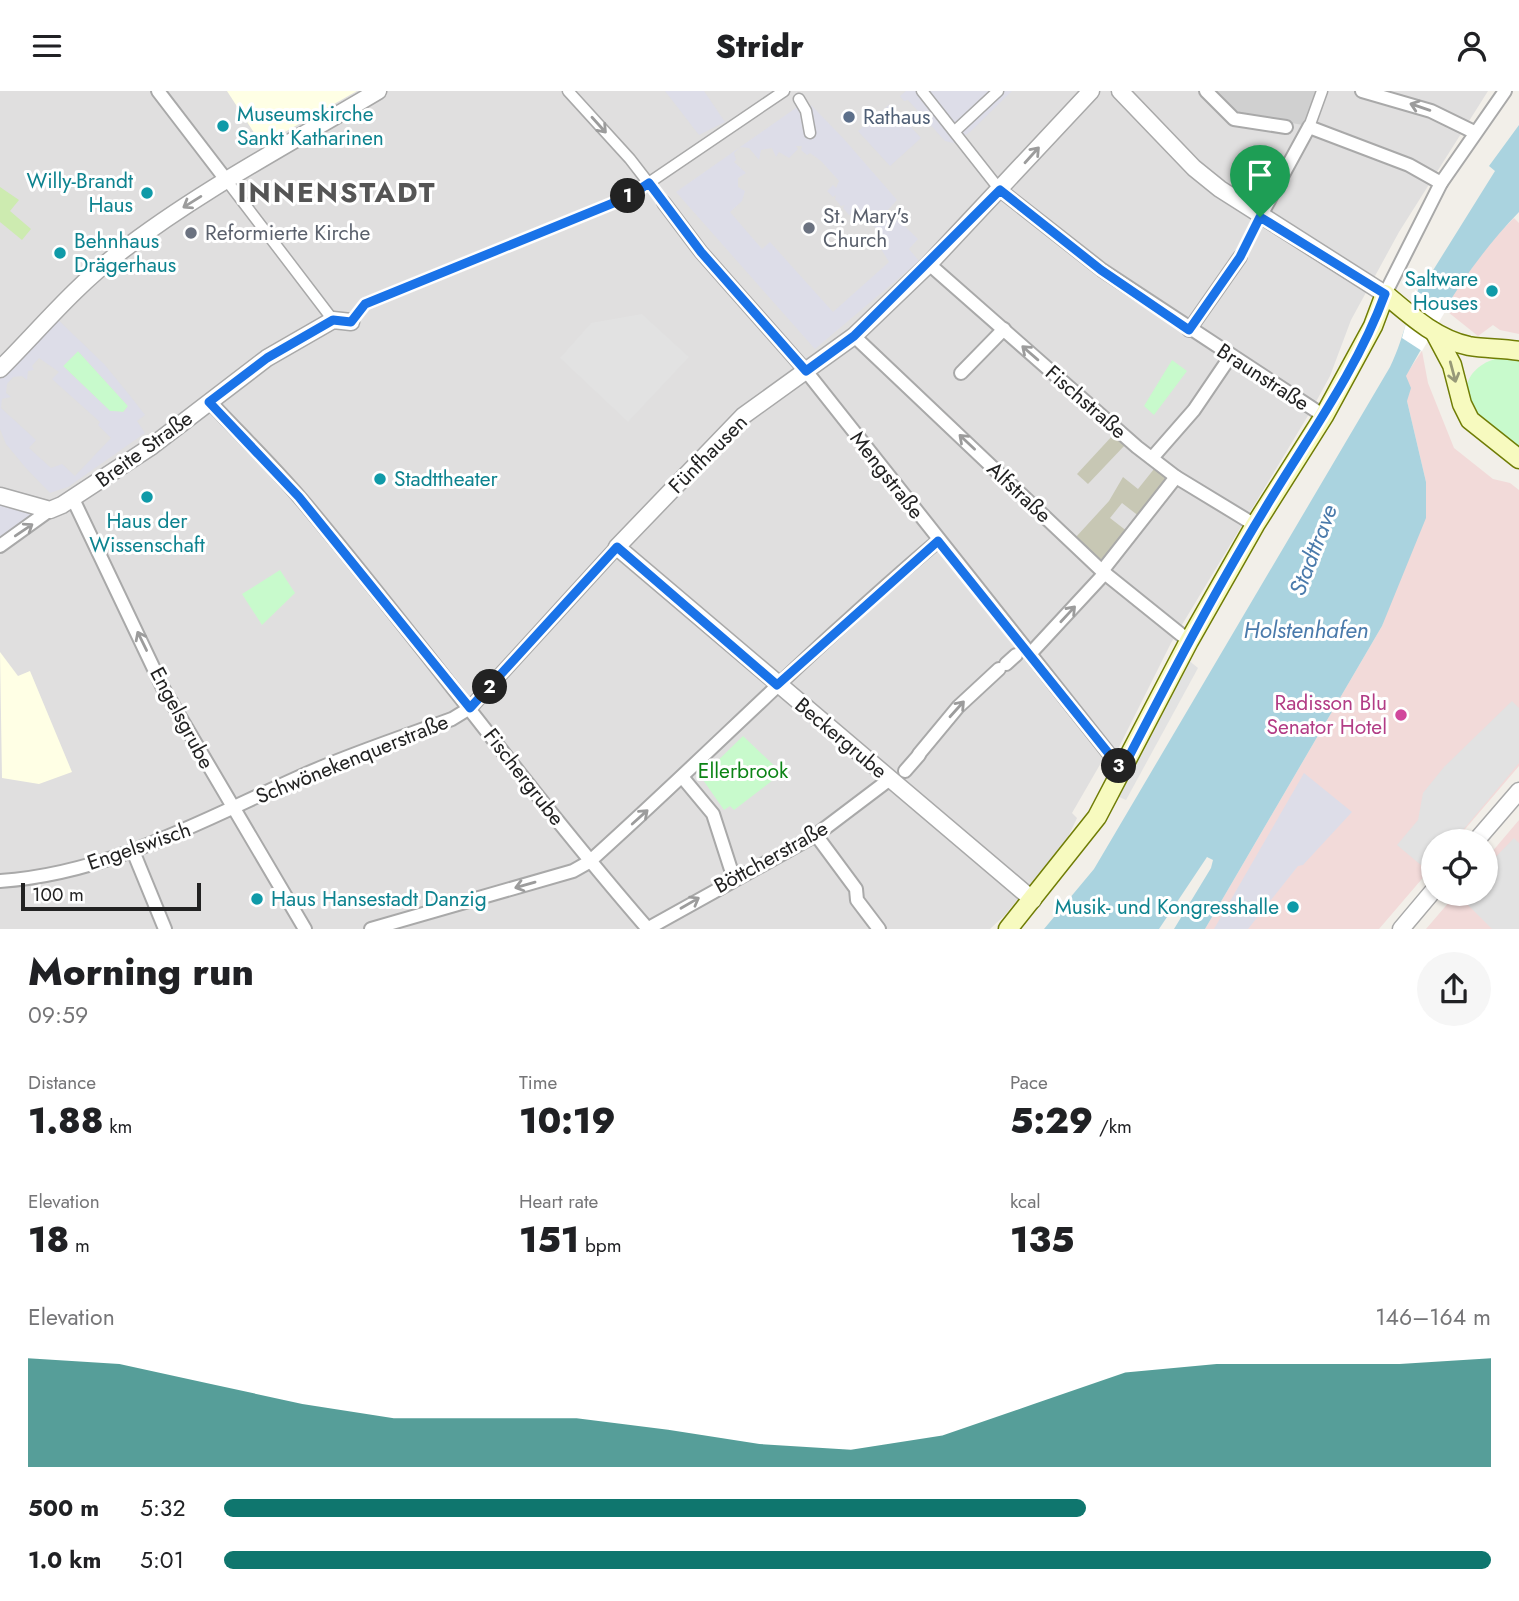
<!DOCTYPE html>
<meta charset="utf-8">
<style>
:root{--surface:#fff;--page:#f6f6f6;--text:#202124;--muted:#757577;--accent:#0f766e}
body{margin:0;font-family:Jost,sans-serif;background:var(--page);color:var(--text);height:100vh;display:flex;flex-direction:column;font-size:26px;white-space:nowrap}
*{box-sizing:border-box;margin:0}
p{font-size:23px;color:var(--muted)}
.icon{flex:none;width:38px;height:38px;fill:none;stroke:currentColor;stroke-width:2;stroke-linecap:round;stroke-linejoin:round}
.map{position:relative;height:838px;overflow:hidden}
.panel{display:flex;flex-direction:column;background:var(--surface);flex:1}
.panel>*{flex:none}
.buttons{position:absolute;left:1421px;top:738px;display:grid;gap:14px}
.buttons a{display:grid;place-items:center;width:77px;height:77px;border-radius:50%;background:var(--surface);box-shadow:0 2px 5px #0004;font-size:35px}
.scale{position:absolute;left:21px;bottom:18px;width:180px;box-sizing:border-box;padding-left:7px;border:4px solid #222;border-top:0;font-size:19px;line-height:24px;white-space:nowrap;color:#222;-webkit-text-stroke:5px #fff;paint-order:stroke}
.pin{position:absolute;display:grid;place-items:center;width:60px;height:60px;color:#fff;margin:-72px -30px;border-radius:50% 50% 50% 0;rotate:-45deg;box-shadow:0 0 7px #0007}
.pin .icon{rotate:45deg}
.km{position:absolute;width:35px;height:35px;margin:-18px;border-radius:50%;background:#222;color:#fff;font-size:19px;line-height:35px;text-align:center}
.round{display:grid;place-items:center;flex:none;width:74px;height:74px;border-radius:37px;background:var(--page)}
.summary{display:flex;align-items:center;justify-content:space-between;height:119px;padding:0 28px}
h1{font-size:38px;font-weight:800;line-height:52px}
.stats{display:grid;grid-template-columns:repeat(3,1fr);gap:10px;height:119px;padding:7px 28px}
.stats div{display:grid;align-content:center}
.stats b{font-size:35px;font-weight:800}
.stats small{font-size:19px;font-weight:400}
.stats p{font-size:19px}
.chart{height:196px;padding:14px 28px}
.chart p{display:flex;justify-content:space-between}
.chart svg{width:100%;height:126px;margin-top:7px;fill:var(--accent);opacity:.7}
ul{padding:0 28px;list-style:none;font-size:23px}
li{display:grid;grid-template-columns:112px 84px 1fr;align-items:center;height:52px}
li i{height:18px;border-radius:9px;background:var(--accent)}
header{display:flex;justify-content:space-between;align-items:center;height:91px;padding:0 28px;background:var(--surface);font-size:32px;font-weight:800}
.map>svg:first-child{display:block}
.residential{fill:#e0dfdf}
.commercial{fill:#f2dad9}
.education{fill:#ffffe5}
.religious{fill:#d0d0d0}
.construction{fill:#c7c7b4}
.grass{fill:#cdebb0}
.park{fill:#c8facc}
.parking{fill:#e2e2e2}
.plaza{fill:#dddde8;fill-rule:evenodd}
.water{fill:#aad3df}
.pier{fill:#fff}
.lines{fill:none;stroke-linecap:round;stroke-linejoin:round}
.pedestrian-casing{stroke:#a9a9a9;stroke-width:13}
.minor-casing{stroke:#a9a9a9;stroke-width:16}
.tertiary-casing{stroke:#a9a9a9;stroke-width:19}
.secondary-casing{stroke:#707d05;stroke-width:21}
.pedestrian{stroke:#fff;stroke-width:10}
.minor{stroke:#fff;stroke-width:12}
.tertiary{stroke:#fff;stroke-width:16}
.secondary{stroke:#f7fabf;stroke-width:18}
.oneway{stroke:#9c9c9c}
.oneway2{stroke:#979978}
.route-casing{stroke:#fff;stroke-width:14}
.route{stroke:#1a73e8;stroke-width:9}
.service-dot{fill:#5c6f8a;stroke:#fff;stroke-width:2.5}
.culture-dot{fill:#0f9aa8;stroke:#fff;stroke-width:2.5}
.worship-dot{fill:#6b7280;stroke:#fff;stroke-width:2.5}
.hotel-dot{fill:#d1479c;stroke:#fff;stroke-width:2.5}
.labels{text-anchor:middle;stroke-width:6;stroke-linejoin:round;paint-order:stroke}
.culture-label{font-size:21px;fill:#0d838f;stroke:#fff;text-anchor:start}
.service-label{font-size:21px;fill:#4e5e75;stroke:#fff;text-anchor:start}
.worship-label{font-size:21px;fill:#5b616d;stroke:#fff;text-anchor:start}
.street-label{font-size:21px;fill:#222;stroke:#fff}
.hotel-label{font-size:21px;fill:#b23c85;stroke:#fff;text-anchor:end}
.park-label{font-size:21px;fill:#0c8416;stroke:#fff}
.water-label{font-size:23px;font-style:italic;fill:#4a7aab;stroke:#fff}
.district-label{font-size:28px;font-weight:bold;letter-spacing:2px;fill:#555;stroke:#fff}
</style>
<header><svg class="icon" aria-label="menu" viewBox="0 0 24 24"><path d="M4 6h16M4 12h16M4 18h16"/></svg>Stridr<svg class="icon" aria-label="person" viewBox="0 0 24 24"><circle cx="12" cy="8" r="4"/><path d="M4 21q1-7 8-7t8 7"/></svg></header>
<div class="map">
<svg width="1519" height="838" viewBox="0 0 1519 838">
<rect width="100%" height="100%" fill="#f2efe9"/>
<path class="residential" d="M 0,0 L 1488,0 L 1399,141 L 1351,229 L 1330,285 L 1312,318 L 1171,552 L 1116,662 L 1109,658 L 1072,722 L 1077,727 L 1067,748 L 1004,825 L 990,838 L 0,838 Z"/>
<g class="commercial">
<path d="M 1514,127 L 1519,132 L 1519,243 L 1500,239 L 1493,234 L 1478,245 L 1443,217 L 1492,149 Z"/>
<path d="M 1422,260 L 1428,292 L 1454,357 L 1493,388 L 1510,392 L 1519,399 L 1519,675 L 1454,751 L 1433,751 L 1433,775 L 1379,838 L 1205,838 L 1382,535 L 1426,391 L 1407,310 L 1405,285 Z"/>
<path d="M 1519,729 L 1519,838 L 1426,838 L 1456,803 L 1486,803 L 1486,768 Z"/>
</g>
<g class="education">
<path d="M 227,0 L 357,0 L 262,54 Z"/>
<path d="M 0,561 L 18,585 L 30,580 L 72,681 L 39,693 L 2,687 Z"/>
</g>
<path class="religious" d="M 1210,0 L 1317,0 L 1303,34 L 1246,24 L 1224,14 Z"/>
<g class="construction">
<path d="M 1114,343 L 1125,354 L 1088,393 L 1077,383 Z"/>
<path d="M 1154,378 L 1169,389 L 1140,426 L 1122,412 L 1110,427 L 1128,441 L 1104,473 L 1076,446 L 1109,410 L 1123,386 L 1138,398 Z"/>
</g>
<path class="grass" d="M 0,96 L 19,109 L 10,120 L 31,138 L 22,149 L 0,131 Z"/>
<g class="park">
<path d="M 78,260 L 128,315 L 123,321 L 110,320 L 63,275 Z"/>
<path d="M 1499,267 L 1519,268 L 1519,359 C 1507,349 1480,332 1472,320 C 1456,295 1474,272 1499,267 Z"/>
<path d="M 1172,269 L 1187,280 L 1154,324 L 1144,315 Z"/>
<path d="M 280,479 L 295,502 L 262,534 L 242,503 Z"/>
<path d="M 743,645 L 782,682 L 734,719 L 730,715 L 724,719 L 701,686 Z"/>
</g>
<g class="parking">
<path d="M 642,223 L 689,266 L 628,331 L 560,267 L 591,232 Z"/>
<path d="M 1182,564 L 1198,577 L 1126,709 L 1110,702 Z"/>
<path d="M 1512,610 L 1519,617 L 1519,672 L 1453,751 L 1433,751 L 1433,774 L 1428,780 L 1397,754 L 1418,729 L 1423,702 L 1444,676 Z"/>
<path d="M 1514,747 L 1519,752 L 1519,838 L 1492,838 L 1459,805 L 1486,803 L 1486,776 Z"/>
</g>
<g class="plaza">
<path d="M 665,0 L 704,0 L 725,31 L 699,44 Z"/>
<path d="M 906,0 L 1012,0 L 970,41 L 954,52 L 945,50 L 908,9 L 904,10 L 900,5 Z"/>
<path d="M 890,13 L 921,47 L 890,75 L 858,40 Z"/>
<path d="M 800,14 L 806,20 L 811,14 L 843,47 L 897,109 L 888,119 L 918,148 L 909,158 L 919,170 L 815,258 L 676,101 ZM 796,55 L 802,55 L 801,59 L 807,64 L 810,62 L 821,70 L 839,90 L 836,97 L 833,94 L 827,100 L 833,106 L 836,104 L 835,108 L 841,115 L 845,114 L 843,117 L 849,124 L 852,122 L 850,126 L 856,131 L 866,122 L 865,126 L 871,133 L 876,132 L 873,135 L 882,141 L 882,145 L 872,152 L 881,158 L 889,171 L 833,221 L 770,151 L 762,158 L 730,121 L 742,110 L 745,100 L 738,96 L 738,87 L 746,82 L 734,71 L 736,69 L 734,62 L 740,56 L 749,57 L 759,69 L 761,59 L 772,57 L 776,66 L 779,61 L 789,67 L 798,58 Z"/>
<path d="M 52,223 L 104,273 L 131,306 L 145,324 L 137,330 L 145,342 L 68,396 L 50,402 L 25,376 L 6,353 L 0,338 L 0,278 ZM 78,260 L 128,315 L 124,321 L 110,320 L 63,275 ZM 39,267 L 59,281 L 52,288 L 100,331 L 98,334 L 111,347 L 75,385 L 62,373 L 51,377 L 29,357 L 36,349 L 1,317 L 2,308 L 11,306 L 6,302 L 7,293 L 13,286 L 22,285 L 27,289 L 28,280 L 34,279 L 32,275 Z"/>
<path d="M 0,405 L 50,419 L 0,455 Z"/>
<path d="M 1304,682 L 1352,721 L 1303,774 L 1298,775 L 1248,838 L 1214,838 Z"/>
</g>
<path class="water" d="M 1519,34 L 1519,121 C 1468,174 1441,223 1406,285 L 1411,297 L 1407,310 L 1426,391 L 1426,427 L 1382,535 L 1205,838 L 1174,838 L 1211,777 L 1213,769 L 1207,766 L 1159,838 L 1044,838 L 1094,778 L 1390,276 C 1406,244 1409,208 1429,179 L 1432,181 L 1495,80 L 1489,75 Z"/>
<path class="pier" d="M 1415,199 L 1446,219 L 1422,260 L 1402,247 Z"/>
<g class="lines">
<defs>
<g id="pedestrian">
<path d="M 568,0 L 630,68 L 664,112"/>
<path d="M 922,0 L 1000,99"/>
<path d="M 799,8 L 806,20 L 810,42"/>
<path d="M 1309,36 L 1322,0"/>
<path d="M 955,40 L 998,0"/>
<path d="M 227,90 L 333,229"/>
<path d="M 1240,166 L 1260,126"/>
<path d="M 351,231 L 365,213 L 628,106 L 784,0"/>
</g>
<g id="minor">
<path d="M 158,0 L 227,90"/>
<path d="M 1206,0 L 1234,28 L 1286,36"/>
<path d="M 1362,0 L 1431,20 L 1474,41"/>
<path d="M 1000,99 L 1102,179 L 1324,325"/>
<path d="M 664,112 L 701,161 L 806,280 L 1122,679"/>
<path d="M 1260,126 L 1309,36 L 1409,74 L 1441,92"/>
<path d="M 929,173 L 1137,356 L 1176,386 L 1255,434"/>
<path d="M 1385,203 L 1441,92 L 1505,0"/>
<path d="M 1189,239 L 1240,166"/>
<path d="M 854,245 L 1102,480 L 1189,550"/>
<path d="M 961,282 L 1004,238"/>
<path d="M 210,311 C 240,343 272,374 301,408 C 420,549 527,699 648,838"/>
<path d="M 1152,367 L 1194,319 L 1230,266"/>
<path d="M 73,408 L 163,597 L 305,838"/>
<path d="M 0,455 L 50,419"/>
<path d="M 1102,480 L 1176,386"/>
<path d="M 1030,563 L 1105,482"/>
<path d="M 1006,573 L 1016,564"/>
<path d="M 919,663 L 958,616 L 999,578"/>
<path d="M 905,680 L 919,664"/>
<path d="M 683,687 L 713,723 L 734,788"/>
<path d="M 816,744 L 856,798 L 857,809 L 879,838"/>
<path d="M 133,760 L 165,838"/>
<path d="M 0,790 C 107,783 201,730 297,687 C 347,664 400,647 452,628 L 470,617 L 617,456"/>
<path d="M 371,838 L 573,780 L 589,771 C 707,665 817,552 938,450"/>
<path d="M 647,838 L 816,744 L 890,688"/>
</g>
<g id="tertiary">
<path d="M 1120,0 L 1194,77 L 1220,98 L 1385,203"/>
<path d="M 0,278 C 39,239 74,196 119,162 C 199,100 291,52 378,0"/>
<path d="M 0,405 L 50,419 L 62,414 L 152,355 L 267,267 L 333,229 L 351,231"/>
<path d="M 1475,751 L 1519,700"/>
<path d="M 1033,809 L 617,456 L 743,325 L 854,245 L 929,173 L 1091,0"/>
<path d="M 1401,838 L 1433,800"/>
</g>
<g id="secondary">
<path d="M 1435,242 L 1452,274 L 1462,313 L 1470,329 L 1519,368"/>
<path d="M 1008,838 L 1097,726 L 1189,550 L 1255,434 L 1324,325 L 1373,235 L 1385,203 C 1410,224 1436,248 1469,255 C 1486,258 1502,257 1519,260"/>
</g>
</defs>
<use href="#pedestrian" class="pedestrian-casing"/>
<use href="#minor" class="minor-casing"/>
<use href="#tertiary" class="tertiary-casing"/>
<use href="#secondary" class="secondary-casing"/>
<use href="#pedestrian" class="pedestrian"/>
<use href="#minor" class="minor"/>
<use href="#tertiary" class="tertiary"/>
<use href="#secondary" class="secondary"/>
</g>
<defs><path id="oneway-shaft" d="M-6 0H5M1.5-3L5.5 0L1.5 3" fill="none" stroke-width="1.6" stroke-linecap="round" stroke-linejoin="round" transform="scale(1.75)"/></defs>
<g class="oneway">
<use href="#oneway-shaft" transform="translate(1420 16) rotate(-161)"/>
<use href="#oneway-shaft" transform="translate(599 34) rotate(48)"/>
<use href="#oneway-shaft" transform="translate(1032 64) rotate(-48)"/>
<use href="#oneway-shaft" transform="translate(192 111) rotate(148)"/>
<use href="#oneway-shaft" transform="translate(1030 262) rotate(-139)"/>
<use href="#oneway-shaft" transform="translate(967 351) rotate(-137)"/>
<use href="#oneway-shaft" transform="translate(24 439) rotate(-34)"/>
<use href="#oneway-shaft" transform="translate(1068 523) rotate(-47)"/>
<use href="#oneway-shaft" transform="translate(142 550) rotate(-116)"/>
<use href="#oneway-shaft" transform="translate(957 618) rotate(-48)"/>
<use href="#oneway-shaft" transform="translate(640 726) rotate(-42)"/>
<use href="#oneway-shaft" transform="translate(525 794) rotate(164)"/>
<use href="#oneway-shaft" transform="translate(690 812) rotate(-30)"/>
</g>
<use class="oneway2" href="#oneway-shaft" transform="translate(1453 281) rotate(75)"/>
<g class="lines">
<defs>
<path id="route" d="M 649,92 L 701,161 L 806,280 L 854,245 L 1000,99 L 1101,179 L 1189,239 L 1240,166 L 1260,126 L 1385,203 C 1356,282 1305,350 1263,421 C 1212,505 1167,592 1122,679 L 938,450 L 777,594 L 617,456 L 470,617 L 299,406 L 209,311 L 267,267 L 333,229 L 351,231 L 365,213 L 628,106 Z"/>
</defs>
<use href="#route" class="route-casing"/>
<use href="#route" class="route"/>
</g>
<circle class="service-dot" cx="849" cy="26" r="7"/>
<g class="culture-dot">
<circle cx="223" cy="35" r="7"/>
<circle cx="147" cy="102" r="7"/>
<circle cx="60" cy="162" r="7"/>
<circle cx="1492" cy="200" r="7"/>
<circle cx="380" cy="388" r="7"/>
<circle cx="147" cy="406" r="7"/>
<circle cx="257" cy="808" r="7"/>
<circle cx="1293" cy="816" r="7"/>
</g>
<g class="worship-dot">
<circle cx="809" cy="137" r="7"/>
<circle cx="191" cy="142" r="7"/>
</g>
<circle class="hotel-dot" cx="1401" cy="624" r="7"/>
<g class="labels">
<g class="culture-label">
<text x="237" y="30">Museumskirche<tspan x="237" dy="24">Sankt Katharinen</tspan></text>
<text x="133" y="97" text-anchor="end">Willy-Brandt<tspan x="133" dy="24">Haus</tspan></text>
<text x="74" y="157">Behnhaus<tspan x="74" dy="24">Drägerhaus</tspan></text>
<text x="1478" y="195" text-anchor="end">Saltware<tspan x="1478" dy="24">Houses</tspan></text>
<text x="394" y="395">Stadttheater</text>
<text x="147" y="437" text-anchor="middle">Haus der<tspan x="147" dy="24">Wissenschaft</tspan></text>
<text x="271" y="815">Haus Hansestadt Danzig</text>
<text x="1279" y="823" text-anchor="end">Musik- und Kongresshalle</text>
</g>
<g class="service-label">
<text x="863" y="33">Rathaus</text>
</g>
<g class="worship-label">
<text x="823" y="132">St. Mary's<tspan x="823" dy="24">Church</tspan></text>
<text x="205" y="149">Reformierte Kirche</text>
</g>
<g class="street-label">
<text transform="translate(1263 286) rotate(33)" y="7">Braunstraße</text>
<text transform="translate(1086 311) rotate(41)" y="7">Fischstraße</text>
<text transform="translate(144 358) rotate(-36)" y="7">Breite Straße</text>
<text transform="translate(708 363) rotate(-45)" y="7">Fünfhausen</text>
<text transform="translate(887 384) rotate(52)" y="7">Mengstraße</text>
<text transform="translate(1019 401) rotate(43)" y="7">Alfstraße</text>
<text transform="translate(182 627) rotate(62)" y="7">Engelsgrube</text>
<text transform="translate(841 647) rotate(40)" y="7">Beckergrube</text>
<text transform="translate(352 668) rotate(-22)" y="7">Schwönekenquerstraße</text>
<text transform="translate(524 686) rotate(52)" y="7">Fischergrube</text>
<text transform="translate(139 755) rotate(-19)" y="7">Engelswisch</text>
<text transform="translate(771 766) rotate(-29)" y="7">Böttcherstraße</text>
</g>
<g class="hotel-label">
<text x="1387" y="619">Radisson Blu<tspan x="1387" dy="24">Senator Hotel</tspan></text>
</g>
<g class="park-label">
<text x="743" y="687">Ellerbrook</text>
</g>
<g class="water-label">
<text transform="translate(1313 459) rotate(-69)" y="8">Stadttrave</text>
<text x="1306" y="547">Holstenhafen</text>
</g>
<g class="district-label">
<text x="337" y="111">INNENSTADT</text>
</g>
</g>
</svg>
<div class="buttons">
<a><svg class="icon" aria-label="locate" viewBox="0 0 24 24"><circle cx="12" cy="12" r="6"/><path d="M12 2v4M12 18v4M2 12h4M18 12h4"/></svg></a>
</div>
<div class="scale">100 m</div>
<div class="pin" style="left:1260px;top:126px;background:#1e9e55"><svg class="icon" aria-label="arrive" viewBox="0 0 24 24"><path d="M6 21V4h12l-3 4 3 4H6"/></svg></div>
<b class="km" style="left:628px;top:105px">1</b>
<b class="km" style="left:490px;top:596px">2</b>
<b class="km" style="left:1119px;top:675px">3</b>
</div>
<section class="panel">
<div class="summary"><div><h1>Morning run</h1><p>09:59</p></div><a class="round"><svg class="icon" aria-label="share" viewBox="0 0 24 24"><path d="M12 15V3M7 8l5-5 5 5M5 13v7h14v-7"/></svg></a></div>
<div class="stats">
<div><p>Distance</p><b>1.88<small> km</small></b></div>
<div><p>Time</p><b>10:19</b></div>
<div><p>Pace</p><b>5:29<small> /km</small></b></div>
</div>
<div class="stats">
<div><p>Elevation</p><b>18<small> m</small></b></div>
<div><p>Heart rate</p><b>151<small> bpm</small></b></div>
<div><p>kcal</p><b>135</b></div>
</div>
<div class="chart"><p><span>Elevation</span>146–164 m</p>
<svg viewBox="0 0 160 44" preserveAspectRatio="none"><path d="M0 44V6L10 8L20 15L30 22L40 27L50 27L60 27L70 31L80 36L90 38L100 33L110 22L120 11L130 8L140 8L150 8L160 6V44z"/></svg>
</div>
<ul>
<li><b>500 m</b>5:32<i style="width:68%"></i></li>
<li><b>1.0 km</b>5:01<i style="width:100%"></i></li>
</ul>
</section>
